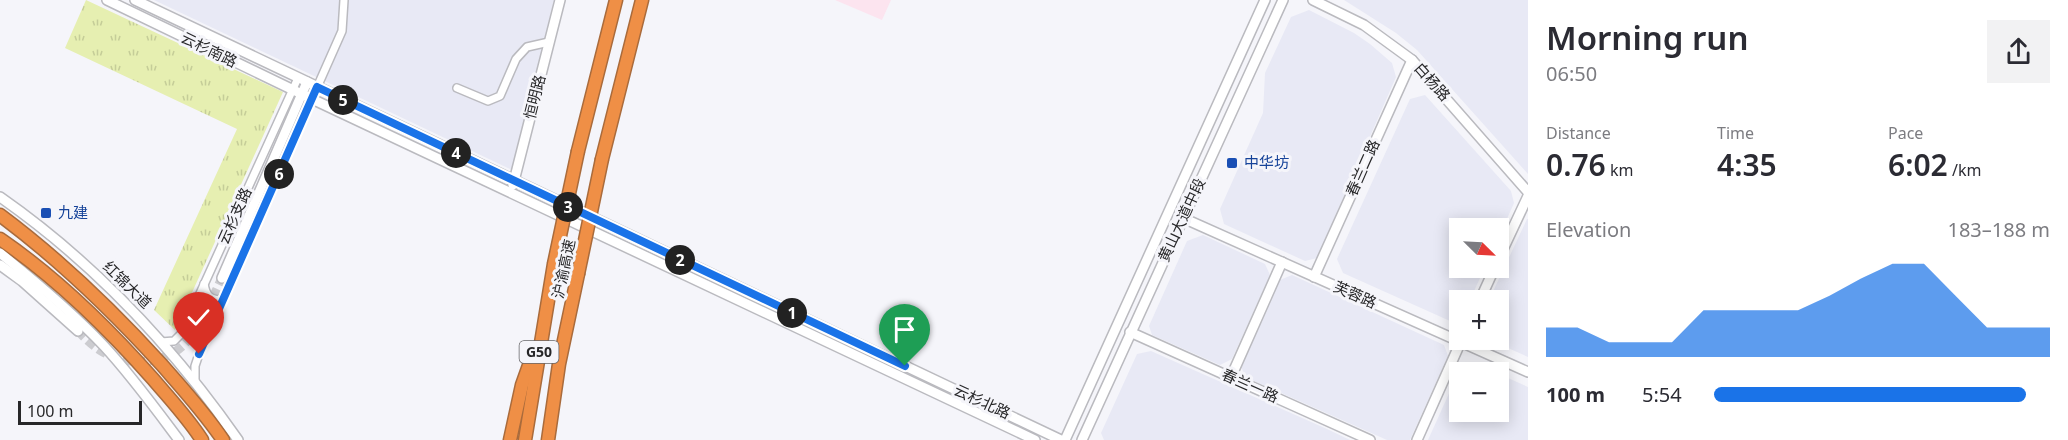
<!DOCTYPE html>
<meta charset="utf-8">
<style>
:root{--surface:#fff;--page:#f2f2f3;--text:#2b2b33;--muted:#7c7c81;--accent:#1a73e8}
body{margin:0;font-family:"Noto Sans","Noto Sans SC",sans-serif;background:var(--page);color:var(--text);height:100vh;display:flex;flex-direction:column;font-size:22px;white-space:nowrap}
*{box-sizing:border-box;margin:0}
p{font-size:20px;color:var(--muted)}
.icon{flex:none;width:33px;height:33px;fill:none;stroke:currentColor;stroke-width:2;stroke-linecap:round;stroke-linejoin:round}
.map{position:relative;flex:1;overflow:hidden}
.details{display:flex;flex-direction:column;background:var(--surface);width:540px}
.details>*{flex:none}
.needle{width:39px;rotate:114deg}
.controls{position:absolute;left:1449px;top:218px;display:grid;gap:12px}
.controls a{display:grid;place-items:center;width:60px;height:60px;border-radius:0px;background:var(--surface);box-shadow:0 3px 15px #0003;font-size:30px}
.scale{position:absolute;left:18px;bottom:15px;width:124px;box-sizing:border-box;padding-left:6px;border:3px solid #272729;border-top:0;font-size:16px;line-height:21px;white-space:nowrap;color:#272729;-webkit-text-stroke:4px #f5f5fa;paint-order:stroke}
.pin{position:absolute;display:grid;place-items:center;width:51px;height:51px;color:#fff;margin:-62px -26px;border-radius:50% 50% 50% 0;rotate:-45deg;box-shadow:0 0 6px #0007}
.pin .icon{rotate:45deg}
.km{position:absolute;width:30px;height:30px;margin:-15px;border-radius:50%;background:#222;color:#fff;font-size:16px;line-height:30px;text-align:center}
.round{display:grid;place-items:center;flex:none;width:63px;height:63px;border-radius:0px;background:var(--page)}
.summary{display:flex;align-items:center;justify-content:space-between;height:102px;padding:0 18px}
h1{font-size:33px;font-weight:600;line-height:45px}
.stats{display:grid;grid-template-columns:repeat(3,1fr);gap:9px;height:102px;padding:6px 18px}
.stats div{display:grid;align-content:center}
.stats b{font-size:30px;font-weight:600}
.stats small{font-size:16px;font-weight:400}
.stats p{font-size:16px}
.chart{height:168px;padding:12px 18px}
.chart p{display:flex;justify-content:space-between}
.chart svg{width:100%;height:108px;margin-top:6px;fill:var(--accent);opacity:.7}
ul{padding:0 18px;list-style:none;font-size:20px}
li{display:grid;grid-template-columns:96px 72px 1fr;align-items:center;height:45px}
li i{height:15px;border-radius:8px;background:var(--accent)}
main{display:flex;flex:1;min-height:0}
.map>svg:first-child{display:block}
.built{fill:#e8e9f5}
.education{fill:#fce4ef}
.grass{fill:url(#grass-tufts)}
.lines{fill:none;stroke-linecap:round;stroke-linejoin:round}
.secondary-tunnel{stroke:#ccccd0;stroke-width:9;stroke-dasharray:9 4.5;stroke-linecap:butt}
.street-casing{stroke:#bababf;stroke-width:10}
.secondary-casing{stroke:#bababf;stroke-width:12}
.highway-casing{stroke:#a96b3c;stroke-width:15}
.street{stroke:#fff;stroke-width:7}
.secondary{stroke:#fff;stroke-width:9}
.highway{stroke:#ef8f46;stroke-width:12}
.highway-bridge-casing{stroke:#a96b3c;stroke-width:15;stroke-linecap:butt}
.highway-bridge{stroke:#ef8f46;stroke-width:12}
.route-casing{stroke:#fff;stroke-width:12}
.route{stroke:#1a73e8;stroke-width:8}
.transit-dot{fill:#1a4fb4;stroke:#f5f5fa;stroke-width:2}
.labels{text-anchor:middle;stroke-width:6;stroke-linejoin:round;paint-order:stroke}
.shield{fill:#f5f5fa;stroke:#656568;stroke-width:1.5}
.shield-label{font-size:14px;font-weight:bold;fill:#272729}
.street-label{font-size:15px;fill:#272729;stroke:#f5f5fa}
.transit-label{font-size:15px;fill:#164399;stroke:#f5f5fa;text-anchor:start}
</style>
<main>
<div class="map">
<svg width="1528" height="440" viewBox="0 0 1528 440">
<defs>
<pattern id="grass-tufts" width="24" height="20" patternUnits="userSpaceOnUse" patternTransform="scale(1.5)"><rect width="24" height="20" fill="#e6efb1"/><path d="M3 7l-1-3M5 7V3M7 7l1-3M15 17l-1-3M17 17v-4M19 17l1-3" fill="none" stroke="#c5cd98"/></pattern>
</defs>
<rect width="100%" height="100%" fill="#f5f5fa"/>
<g class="built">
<path d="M 154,0 L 554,0 L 512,170 Z"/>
<path d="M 1344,0 L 1528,0 L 1528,174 L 1417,50 L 1396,33 Z"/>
<path d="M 1309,10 L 1354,33 L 1370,44 L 1392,63 L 1396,77 L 1317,258 L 1305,261 L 1224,224 L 1220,209 L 1263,113 L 1265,73 L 1291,17 Z"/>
<path d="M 1425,95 L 1511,191 L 1514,203 L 1499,237 L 1498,228 L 1460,228 L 1460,267 L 1485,267 L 1470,300 L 1460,300 L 1459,317 L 1450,321 L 1343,273 L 1337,259 L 1410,99 Z"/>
<path d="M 1527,219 L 1528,219 L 1528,357 L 1488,339 L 1498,339 L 1498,300 L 1489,300 Z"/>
<path d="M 1203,235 L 1265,264 L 1270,275 L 1232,359 L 1220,365 L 1152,335 L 1149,326 L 1187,241 Z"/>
<path d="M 1292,275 L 1444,345 L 1448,356 L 1410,440 L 1387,440 L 1245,377 L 1241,366 L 1280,280 Z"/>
<path d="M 1151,351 L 1327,429 L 1350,440 L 1104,440 L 1101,433 L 1137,354 Z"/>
<path d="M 1477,364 L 1495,372 L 1460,372 L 1460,411 L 1498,411 L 1499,374 L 1528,387 L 1528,440 L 1428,440 L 1460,369 Z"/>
</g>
<path class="education" d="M 835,0 L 891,0 L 882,20 Z"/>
<path class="grass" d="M 86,0 L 283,92 L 175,330 L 154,310 L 237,129 L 65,48 Z"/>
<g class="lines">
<path class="secondary-tunnel" d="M 78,331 C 85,338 94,347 103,352 C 129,367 168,365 188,340 C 203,321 212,299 222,278"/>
<defs>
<g id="street">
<path d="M 457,88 L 488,101 L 500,96 L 516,59 L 527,47 L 549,42"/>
<path d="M 204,284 C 206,294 208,298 218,300 L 224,297"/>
<path d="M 194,306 L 202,305 L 219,311"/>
<path d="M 161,342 L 174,341 L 182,333 L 298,78"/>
<path d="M 195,381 L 195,366 L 199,354 L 342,31 L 344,0"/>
</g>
<g id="secondary">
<path d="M 107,0 L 312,99 L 1035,440"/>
<path d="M 135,0 L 1061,440"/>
<path d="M 1313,0 L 1364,25 L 1412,60 L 1528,192"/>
<path d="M 513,185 L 560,0"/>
<path d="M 0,197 C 93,262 173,347 238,440"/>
<path d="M 1183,218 L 1528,372"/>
<path d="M 0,253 C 36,282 72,312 104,346 C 131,375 155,408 179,440"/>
<path d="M 1498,260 L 1528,196"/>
<path d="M 0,265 L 22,281 L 78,331"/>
<path d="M 1314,277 L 1412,60"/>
<path d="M 222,278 L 307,82"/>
<path d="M 1480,300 L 1495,267"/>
<path d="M 1130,332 L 1370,440"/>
<path d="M 1231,377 L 1282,262"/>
<path d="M 1065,440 L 1265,0"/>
<path d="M 1082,440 L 1283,0"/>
<path d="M 1417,440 L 1462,339"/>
</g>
<g id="highway">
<path d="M 578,151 L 616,0"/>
<path d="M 602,159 L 642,0"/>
<path d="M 0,215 C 59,259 112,310 162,365 C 183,389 205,413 223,440"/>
<path d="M 0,239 C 57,278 107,327 153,379 C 170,399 188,418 202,440"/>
<path d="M 510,440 L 522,385 L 532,357"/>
<path d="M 525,440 L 554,264"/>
<path d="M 548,440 L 559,364 L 578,274"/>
</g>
</defs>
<use href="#street" class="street-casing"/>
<use href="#secondary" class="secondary-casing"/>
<use href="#highway" class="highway-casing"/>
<use href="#street" class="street"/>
<use href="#secondary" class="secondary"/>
<use href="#highway" class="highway"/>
<defs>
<g id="highway-bridge">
<path d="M 554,264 L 578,151"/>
<path d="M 578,274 L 602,159"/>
</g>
</defs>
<use href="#highway-bridge" class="highway-bridge-casing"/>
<use href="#highway-bridge" class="highway-bridge"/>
</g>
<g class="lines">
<defs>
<path id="route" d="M 199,354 L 317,87 L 905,366"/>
</defs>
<use href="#route" class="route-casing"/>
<use href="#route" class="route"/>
</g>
<g class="transit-dot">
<rect x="1226" y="157" width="12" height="12" rx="3"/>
<rect x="40" y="207" width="12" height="12" rx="3"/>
</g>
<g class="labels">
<rect class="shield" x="519.5" y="341" width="39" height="22" rx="4.5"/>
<g class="shield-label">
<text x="539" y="357">G50</text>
</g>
<g class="street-label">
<text transform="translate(209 50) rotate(26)" y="5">云杉南路</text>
<text transform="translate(1432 82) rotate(48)" y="5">白杨路</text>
<text transform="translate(535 97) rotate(-76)" y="5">恒明路</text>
<text transform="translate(1363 168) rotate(-66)" y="5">春兰二路</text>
<text transform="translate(235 216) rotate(-66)" y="5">云杉支路</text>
<text transform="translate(1182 220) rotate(-65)" y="5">黄山大道中段</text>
<text transform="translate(564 269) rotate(-78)" y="5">沪渝高速</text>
<text transform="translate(127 285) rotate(44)" y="5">红锦大道</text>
<text transform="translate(1355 295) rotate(24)" y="5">芙蓉路</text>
<text transform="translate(1250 386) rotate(24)" y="5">春兰一路</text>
<text transform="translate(982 402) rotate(25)" y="5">云杉北路</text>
</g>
<g class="transit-label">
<text x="1244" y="168">中华坊</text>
<text x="58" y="218">九建</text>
</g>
</g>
</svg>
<div class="controls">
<a><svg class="needle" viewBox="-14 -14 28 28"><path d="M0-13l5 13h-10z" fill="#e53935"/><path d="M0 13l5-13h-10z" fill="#7c7c81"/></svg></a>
<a>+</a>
<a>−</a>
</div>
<div class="scale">100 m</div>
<div class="pin" style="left:905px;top:366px;background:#1e9e55"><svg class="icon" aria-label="arrive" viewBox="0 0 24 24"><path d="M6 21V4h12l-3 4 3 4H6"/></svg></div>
<div class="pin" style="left:199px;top:354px;background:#d93025"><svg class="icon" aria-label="check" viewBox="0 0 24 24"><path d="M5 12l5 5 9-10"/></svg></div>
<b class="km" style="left:792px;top:313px">1</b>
<b class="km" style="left:680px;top:260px">2</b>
<b class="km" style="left:568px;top:207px">3</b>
<b class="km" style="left:456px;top:153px">4</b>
<b class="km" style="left:343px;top:100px">5</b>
<b class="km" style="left:279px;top:174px">6</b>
</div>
<section class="details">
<div class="summary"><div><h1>Morning run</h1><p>06:50</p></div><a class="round"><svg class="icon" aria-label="share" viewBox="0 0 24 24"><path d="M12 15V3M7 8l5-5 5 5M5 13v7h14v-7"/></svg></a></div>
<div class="stats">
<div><p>Distance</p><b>0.76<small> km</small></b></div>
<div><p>Time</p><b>4:35</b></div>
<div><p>Pace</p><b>6:02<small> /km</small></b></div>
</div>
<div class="chart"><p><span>Elevation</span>183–188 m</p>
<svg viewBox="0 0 160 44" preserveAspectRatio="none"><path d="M0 44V32L10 32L20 38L30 38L40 38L50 25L60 25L70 25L80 25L90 19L100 12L110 6L120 6L130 19L140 32L150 32L160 32V44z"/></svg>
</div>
<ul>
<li><b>100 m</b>5:54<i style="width:93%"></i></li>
</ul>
</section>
</main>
